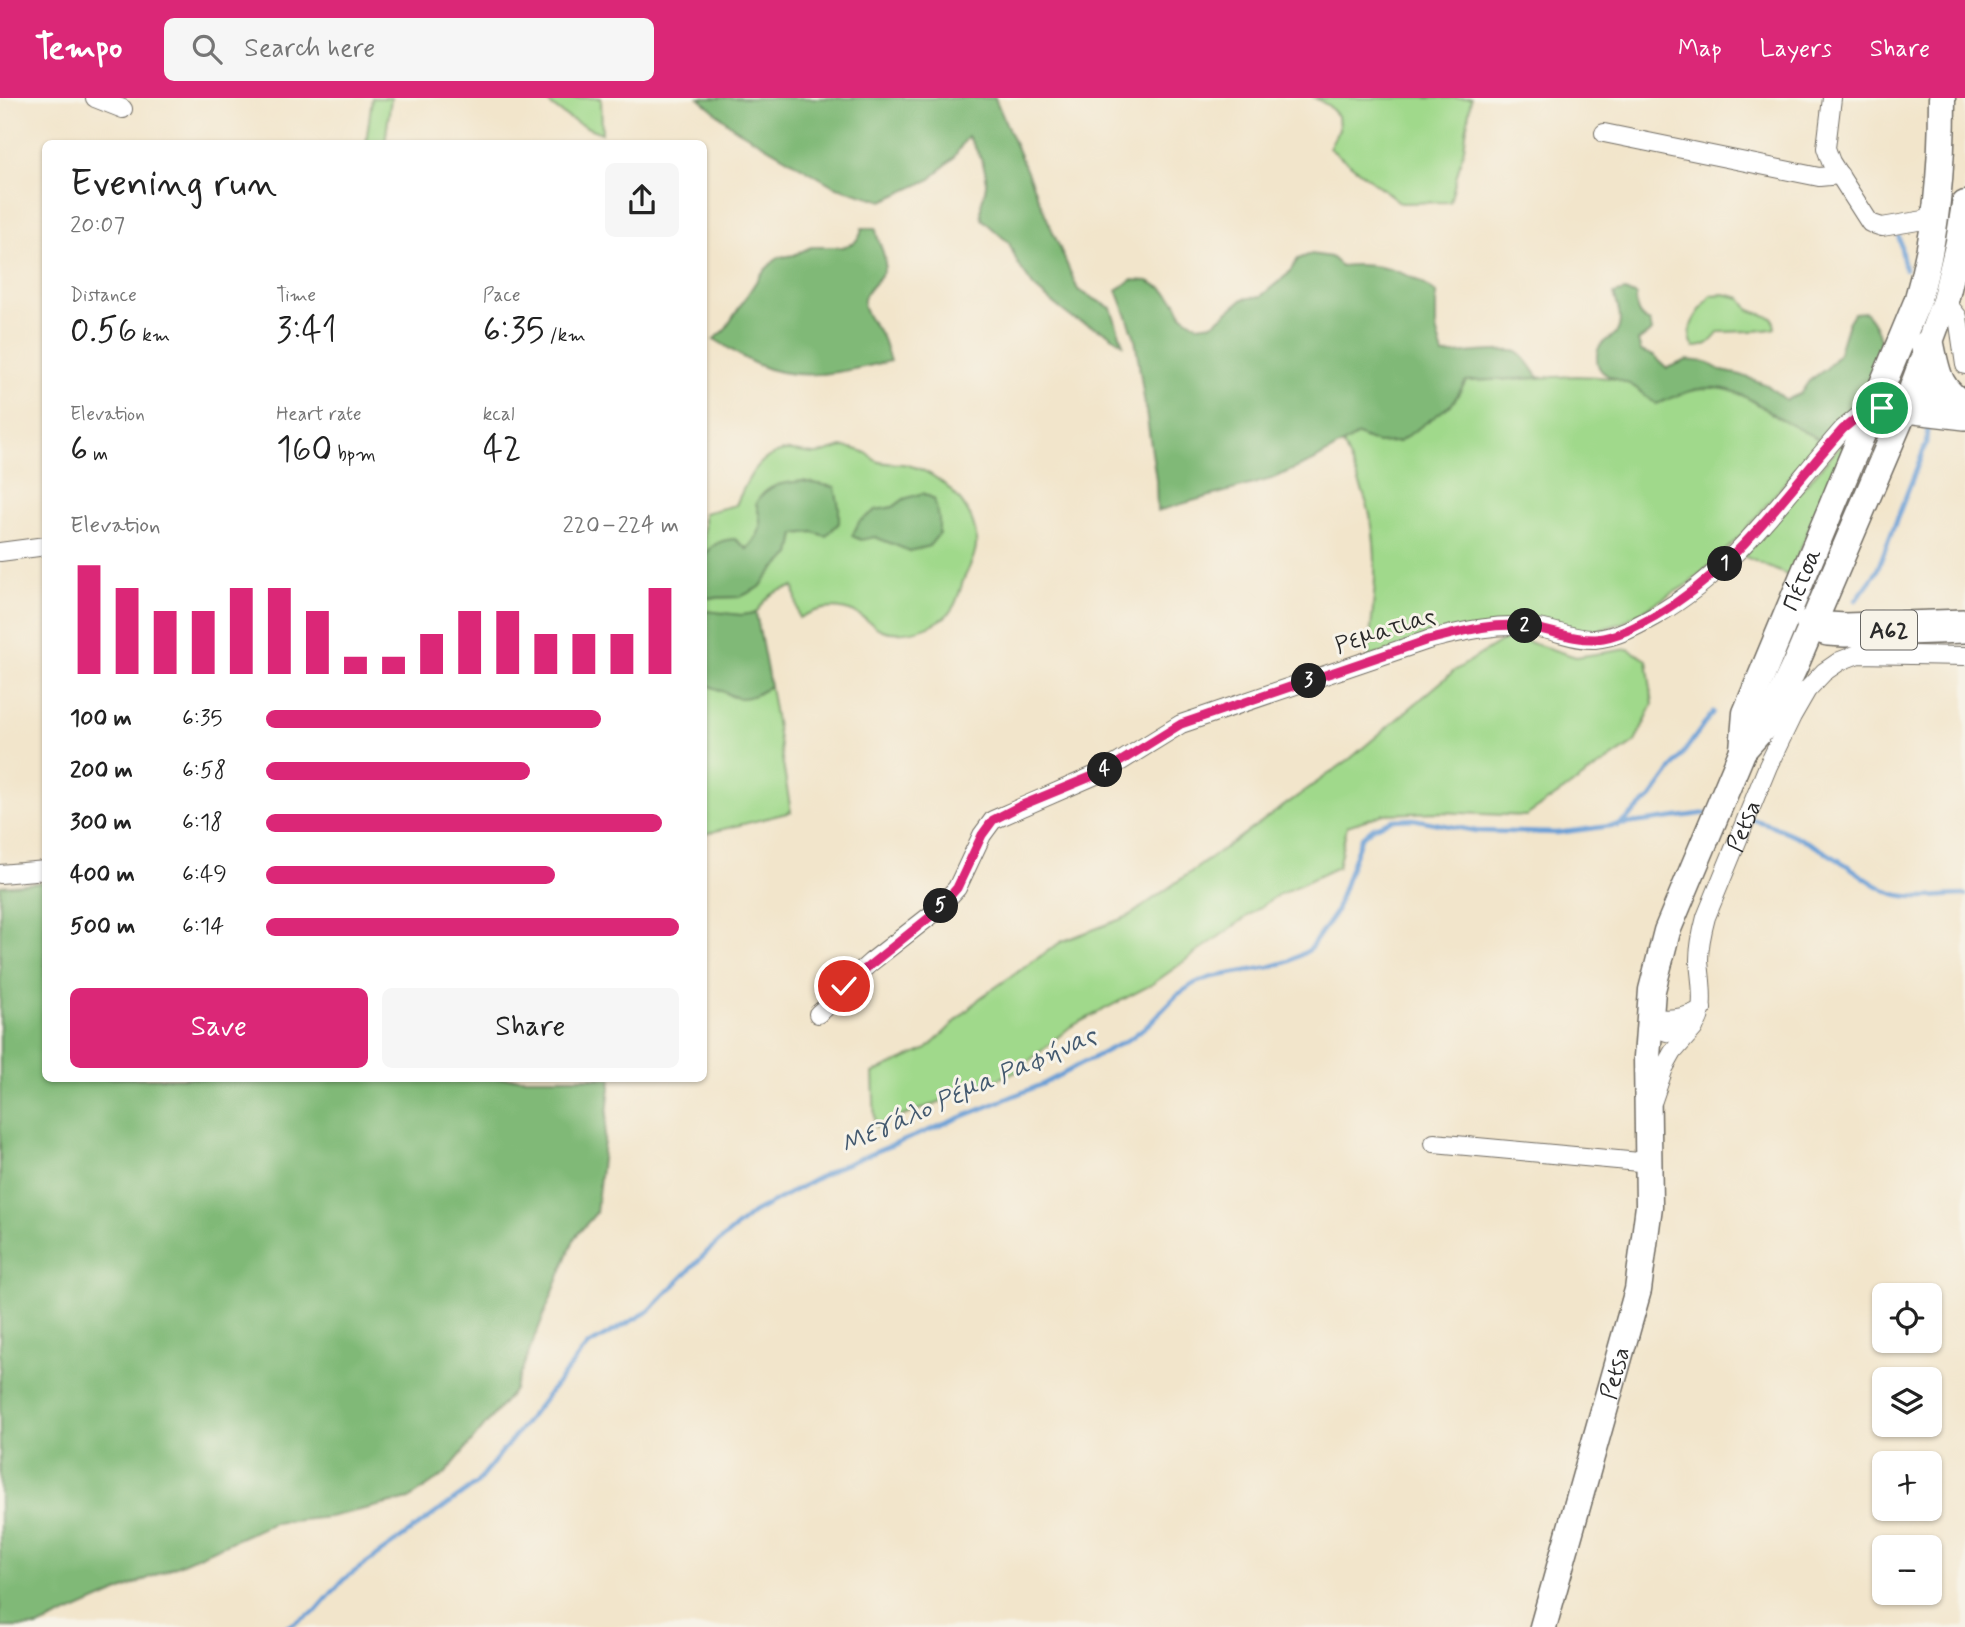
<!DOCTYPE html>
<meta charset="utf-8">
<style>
:root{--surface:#fff;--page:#f6f6f6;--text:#222;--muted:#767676;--accent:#db2777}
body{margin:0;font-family:Mynerve,sans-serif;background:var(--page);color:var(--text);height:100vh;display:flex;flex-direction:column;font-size:26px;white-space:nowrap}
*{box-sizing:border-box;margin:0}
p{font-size:23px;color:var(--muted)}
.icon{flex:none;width:38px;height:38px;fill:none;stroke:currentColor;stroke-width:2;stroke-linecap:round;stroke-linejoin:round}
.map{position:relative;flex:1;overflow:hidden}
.side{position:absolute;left:42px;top:42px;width:665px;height:942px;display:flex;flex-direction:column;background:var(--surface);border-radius:10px;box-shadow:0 2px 5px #0004}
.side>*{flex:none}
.controls{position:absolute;left:1872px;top:1185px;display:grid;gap:14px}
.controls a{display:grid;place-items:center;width:70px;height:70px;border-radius:10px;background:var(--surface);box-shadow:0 2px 5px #0004;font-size:35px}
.pin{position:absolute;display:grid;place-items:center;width:60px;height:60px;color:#fff;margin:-30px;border:4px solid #fff;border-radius:50%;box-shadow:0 2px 7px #0007}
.km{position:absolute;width:35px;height:35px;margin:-18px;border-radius:50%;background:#222;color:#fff;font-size:19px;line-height:35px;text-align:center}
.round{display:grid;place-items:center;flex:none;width:74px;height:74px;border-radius:10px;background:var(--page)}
.summary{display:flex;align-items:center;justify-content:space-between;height:119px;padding:0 28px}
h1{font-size:38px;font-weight:600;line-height:52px}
.figures{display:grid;grid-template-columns:repeat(3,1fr);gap:10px;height:119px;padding:7px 28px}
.figures div{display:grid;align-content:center}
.figures b{font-size:35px;font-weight:600}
.figures small{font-size:19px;font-weight:400}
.figures p{font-size:19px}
.chart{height:196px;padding:14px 28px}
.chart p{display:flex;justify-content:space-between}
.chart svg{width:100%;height:126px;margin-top:7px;stroke:var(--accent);stroke-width:6}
.button{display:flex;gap:14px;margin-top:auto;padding:14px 28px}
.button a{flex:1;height:80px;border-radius:10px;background:var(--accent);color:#fff;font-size:28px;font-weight:600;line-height:80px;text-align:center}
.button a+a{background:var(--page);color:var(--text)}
ul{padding:0 28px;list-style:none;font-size:23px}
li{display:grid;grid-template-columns:112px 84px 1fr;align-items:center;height:52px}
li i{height:18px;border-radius:9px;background:var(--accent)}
header{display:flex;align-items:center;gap:42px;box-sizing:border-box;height:98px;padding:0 35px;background:var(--accent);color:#fff}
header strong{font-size:33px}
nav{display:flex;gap:38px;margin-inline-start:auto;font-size:24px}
.search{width:490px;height:63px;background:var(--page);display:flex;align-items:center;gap:18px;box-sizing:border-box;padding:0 24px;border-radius:10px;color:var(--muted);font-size:26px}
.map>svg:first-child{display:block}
.green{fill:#a0d98b;stroke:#66825b;stroke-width:2;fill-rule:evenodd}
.forest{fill:#80b977;stroke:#567251;stroke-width:2}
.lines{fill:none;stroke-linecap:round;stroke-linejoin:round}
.stream{stroke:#689ed5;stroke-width:4.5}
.street-casing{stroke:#716c63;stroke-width:20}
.secondary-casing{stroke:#716c63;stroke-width:29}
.highway-casing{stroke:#716c63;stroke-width:36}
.street{stroke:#fff;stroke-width:18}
.secondary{stroke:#fff;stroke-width:26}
.highway{stroke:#fff;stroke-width:33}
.route-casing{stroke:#fff;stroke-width:14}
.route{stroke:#db2777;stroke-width:9}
.labels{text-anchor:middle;stroke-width:6;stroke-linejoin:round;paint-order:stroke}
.shield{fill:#f7f3e8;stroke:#686764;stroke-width:2}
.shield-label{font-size:23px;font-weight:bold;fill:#2b2b2b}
.street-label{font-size:24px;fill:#2b2b2b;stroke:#f7f3e8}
.water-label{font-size:26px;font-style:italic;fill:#43596f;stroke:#f7f3e8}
</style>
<header>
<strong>Tempo</strong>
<div class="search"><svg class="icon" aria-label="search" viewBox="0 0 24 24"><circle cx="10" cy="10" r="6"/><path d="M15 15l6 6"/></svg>Search here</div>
<nav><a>Map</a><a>Layers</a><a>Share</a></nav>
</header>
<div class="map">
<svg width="1965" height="1529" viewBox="0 0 1965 1529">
<rect width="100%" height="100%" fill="#f7f3e8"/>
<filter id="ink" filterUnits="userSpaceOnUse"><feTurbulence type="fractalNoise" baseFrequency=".0143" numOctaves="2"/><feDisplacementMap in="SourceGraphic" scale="14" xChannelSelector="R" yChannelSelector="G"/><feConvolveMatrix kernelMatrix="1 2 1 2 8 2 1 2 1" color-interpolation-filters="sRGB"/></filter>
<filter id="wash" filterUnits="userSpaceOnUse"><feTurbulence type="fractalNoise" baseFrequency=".00686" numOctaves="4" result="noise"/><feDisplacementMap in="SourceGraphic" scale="28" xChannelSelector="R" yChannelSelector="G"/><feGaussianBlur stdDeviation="1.57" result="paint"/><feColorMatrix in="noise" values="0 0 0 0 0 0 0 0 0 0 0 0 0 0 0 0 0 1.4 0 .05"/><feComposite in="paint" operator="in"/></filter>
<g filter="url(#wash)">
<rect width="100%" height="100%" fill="#f2e5cb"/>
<g class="green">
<path d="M 372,0 L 391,0 L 385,45 L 366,45 Z"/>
<path d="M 543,0 L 601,0 L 602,35 C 578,27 561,17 543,0 Z"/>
<path d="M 1315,0 L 1471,0 L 1464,50 L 1450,104 L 1401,105 L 1329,50 L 1339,31 L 1338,18 L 1329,8 Z"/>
<path d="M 1724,196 L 1741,200 L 1749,212 L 1773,220 L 1775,230 C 1765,234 1733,233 1719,234 C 1712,243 1707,249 1694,249 C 1681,229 1701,213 1711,197 Z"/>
<path d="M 1577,278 C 1594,279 1619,278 1634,288 C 1643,295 1647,301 1657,305 C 1673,299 1691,291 1709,290 C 1737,288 1760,308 1782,322 C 1794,329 1807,335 1820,342 L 1745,433 L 1715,463 L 1688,486 L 1622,525 L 1599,532 L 1579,533 L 1528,522 L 1368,559 C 1373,511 1380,465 1370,417 C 1364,392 1353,369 1343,346 L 1358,337 L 1377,345 L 1452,306 L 1466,283 Z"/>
<path d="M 1850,336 L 1789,478 L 1743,458 Z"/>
<path d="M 843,349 C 852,350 860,351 868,356 C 871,358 873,362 877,363 C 885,367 899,364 908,367 C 941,376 979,411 976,448 C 975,461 968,471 963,483 C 958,499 955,514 939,523 C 924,532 899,538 882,532 C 872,528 865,519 855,515 C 835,506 817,510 799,520 L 794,489 C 773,493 768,497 756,515 L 741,517 L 704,514 L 704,500 L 740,499 L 760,489 L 773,472 L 791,456 L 795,436 L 813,434 L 834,389 L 802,383 L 756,405 C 763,428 763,433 747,451 L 709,452 L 704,460 L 704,415 L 736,407 C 746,385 756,358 784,353 C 795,351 806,357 817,356 C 825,355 834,351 843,349 ZM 904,401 L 910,453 L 875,439 L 876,412 L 893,409 Z"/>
<path d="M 1510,538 L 1576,559 L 1628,551 L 1647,562 L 1653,606 L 1635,644 L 1526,718 L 1439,714 L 1384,716 L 1347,728 L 1338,769 L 1276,798 L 1151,887 L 1070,929 L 1016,974 L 875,1029 L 873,975 L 927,951 L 980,900 L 1061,844 L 1129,818 L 1351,660 L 1454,573 Z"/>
<path d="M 704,586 L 719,590 L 732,599 L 758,596 L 770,588 L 791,714 L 704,736 Z"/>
</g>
<g class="forest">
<path d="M 699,0 L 995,0 L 1078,192 L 1111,210 L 1123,246 L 1106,234 L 1072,220 L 1054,206 L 1034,189 L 1018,166 L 1009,145 L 982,121 C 979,101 984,103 986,87 C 988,69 976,51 968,38 L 953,60 L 931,81 L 883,103 L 834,88 L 733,29 Z"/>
<path d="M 862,130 L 876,130 C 876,143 886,154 885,167 C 883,184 860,191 864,209 C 867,221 875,227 881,237 C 885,244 887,255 890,263 C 846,273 800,286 756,266 C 742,260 728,249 714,241 L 724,233 L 761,176 L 777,160 L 794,157 L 811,149 L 843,149 L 854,145 L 860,138 Z"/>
<path d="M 1311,156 L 1331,159 L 1341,168 C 1377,164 1408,173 1436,195 L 1436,231 L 1443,257 C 1457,256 1508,250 1517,254 C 1526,259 1533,271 1539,280 L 1466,283 L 1452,306 L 1399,344 L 1377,345 L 1358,337 L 1313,363 L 1271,381 L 1157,413 L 1156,381 L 1135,240 L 1117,192 L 1132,182 L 1148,183 L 1162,190 L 1176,204 L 1182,217 L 1197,227 L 1214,225 L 1243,201 L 1261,198 L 1288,176 L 1298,161 Z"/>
<path d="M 1625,193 L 1636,198 C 1636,211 1637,219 1650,224 L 1652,233 L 1638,243 L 1641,253 L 1654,258 L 1667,270 L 1687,262 L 1706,264 L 1722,273 L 1741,277 L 1767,287 L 1786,302 L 1800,296 L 1809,283 L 1827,270 L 1838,257 L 1848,225 L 1854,215 L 1865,214 C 1876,225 1883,242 1881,258 C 1878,281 1837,325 1820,342 C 1807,335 1794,329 1782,322 C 1760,308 1737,288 1709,290 C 1691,291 1673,299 1657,306 C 1645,300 1641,292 1631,287 C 1616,279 1596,280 1597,258 C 1597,252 1600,247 1604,244 C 1611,238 1617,238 1619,229 C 1622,218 1617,206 1614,196 Z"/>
<path d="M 802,383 L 835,389 L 839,409 L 839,425 L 826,438 L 813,434 L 795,436 L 791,456 L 773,472 L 760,489 L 740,499 L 704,500 C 703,472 697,443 735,441 L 747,451 C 763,433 763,427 756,405 C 767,386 782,385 802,383 Z"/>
<path d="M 923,395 L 934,401 L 939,420 L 939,436 L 929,448 L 910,453 L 875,439 L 861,442 L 852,438 L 859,424 L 876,412 L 893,409 L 904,401 Z"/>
<path d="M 707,513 L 741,517 L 756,515 L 770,588 C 736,611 736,596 704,586 L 704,514 Z"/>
<path d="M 45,784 L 46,980 L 611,980 L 596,1115 L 575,1139 L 514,1292 L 445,1376 L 409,1401 L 329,1419 L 273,1425 L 38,1529 L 0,1529 L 0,788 Z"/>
</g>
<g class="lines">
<g class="stream">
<path d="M 1899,139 L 1905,171"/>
<path d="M 1856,502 L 1876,475 L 1926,346 L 1928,322"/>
<path d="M 1751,721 C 1785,730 1819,749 1848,768 C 1863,778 1877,790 1895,796 C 1916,802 1943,797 1965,797"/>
<path d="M 1618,728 L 1651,700 L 1713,614"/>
<path d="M 287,1529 L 316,1513 L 343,1482 L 476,1386 L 587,1248 L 649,1213 L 709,1152 L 753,1115 L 836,1070 L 1043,986 L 1131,940 L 1150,925 L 1177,897 L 1195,885 L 1212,879 L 1269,869 L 1290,863 L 1309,852 L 1335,815 L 1361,740 L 1374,729 L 1393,722 L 1413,721 L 1476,733 L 1557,735 L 1708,715"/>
</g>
</g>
</g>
<g filter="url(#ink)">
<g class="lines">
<defs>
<g id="street">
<path d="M 95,0 L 123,11"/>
<path d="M 1832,0 L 1826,50 L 1831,64 L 1870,125 L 1882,129 L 1936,120"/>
<path d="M 1604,35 L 1819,79 L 1840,77"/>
<path d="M 1945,203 L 1958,219 L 1965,267"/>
<path d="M 0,454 L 46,448"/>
<path d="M 0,776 L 46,772"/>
<path d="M 818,916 L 832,904 L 844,888 L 871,864 L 935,814 L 957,790 L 982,737 L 993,722 L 1105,673 L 1181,626 L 1428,542 C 1463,533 1502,524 1538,530 C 1558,533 1576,542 1595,541 C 1617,539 1637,528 1655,518 C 1736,471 1782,400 1843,331 L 1859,318 L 1871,313"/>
<path id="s1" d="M 1650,919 C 1656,928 1663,936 1676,935 C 1713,934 1700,885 1699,862 C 1699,847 1702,834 1706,819 L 1768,668 L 1792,618 L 1807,592 L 1824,574 L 1840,563 L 1858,556 L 1965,558"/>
<path d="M 1650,919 C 1669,923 1685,921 1702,911"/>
<path d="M 1653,1002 L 1664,970 L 1673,954 L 1694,930"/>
<path d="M 1434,1045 L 1650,1065"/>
</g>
<g id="secondary">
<path id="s2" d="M 1743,652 L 1746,615 L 1917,204 C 1937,136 1942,70 1942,0"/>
<path id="s3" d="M 1543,1529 L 1638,1192 L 1649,1108 L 1647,959 L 1650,919 L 1652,892 L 1667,833 L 1743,652 L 1769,623 L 1797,563 L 1906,308 L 1945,203 L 1959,144 L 1965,106"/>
</g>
<g id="highway">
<path d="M 1928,249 C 1934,279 1937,295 1965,311"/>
<path d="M 1906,308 L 1965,315"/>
<path d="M 1813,526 L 1828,531 L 1845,532 L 1965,528"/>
</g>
</defs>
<use href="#street" class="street-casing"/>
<use href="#secondary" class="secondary-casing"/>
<use href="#highway" class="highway-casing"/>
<use href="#street" class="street"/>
<use href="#secondary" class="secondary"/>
<use href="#highway" class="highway"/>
</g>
</g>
<g class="lines" filter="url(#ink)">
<defs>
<path id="route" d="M 844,888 L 936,814 L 957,790 L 982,737 L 993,722 L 1020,708 L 1105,673 L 1181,626 L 1428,542 C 1457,535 1492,524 1522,528 C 1546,530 1571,542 1596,541 C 1617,539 1637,528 1655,518 C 1736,471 1781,400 1843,331 L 1859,318 L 1882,310"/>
</defs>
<use href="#route" class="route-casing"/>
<use href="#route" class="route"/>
</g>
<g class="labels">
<rect class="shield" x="1861" y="512.5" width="56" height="39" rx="5"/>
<g class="shield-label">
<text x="1889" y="540">Α62</text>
</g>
<g class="street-label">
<text dy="8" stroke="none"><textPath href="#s2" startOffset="182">Πέτσα</textPath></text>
<text transform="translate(1385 532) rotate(-18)" y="8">Ρεματιας</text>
<text dy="8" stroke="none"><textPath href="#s1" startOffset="262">Petsa</textPath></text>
<text dy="8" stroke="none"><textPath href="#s3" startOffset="264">Petsa</textPath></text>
</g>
<g class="water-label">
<text transform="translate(968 991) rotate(-24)" y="9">Μεγάλο Ρέμα Ραφήνας</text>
</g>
</g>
</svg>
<div class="controls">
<a><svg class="icon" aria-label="locate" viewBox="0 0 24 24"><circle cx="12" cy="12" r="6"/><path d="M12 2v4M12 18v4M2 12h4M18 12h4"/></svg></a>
<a><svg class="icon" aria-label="layers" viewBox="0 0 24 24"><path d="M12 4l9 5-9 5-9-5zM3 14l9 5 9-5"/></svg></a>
<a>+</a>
<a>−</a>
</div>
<div class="pin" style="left:1882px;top:310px;background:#1e9e55"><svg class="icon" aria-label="arrive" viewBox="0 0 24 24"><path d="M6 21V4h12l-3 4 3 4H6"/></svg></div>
<div class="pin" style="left:844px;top:888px;background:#d93025"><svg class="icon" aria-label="check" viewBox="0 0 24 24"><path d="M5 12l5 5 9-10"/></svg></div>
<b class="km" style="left:1725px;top:466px">1</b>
<b class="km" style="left:1525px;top:528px">2</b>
<b class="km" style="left:1309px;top:583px">3</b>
<b class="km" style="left:1105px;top:672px">4</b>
<b class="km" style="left:941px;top:808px">5</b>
<section class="side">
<div class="summary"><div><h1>Evening run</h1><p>20:07</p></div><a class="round"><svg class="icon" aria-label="share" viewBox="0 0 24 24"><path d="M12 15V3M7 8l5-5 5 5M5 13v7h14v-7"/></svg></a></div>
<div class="figures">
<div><p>Distance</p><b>0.56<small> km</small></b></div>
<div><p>Time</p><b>3:41</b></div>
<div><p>Pace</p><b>6:35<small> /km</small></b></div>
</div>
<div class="figures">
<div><p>Elevation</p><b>6<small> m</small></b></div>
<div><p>Heart rate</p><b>160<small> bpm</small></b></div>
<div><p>kcal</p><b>42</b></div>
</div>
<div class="chart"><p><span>Elevation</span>220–224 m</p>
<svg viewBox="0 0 160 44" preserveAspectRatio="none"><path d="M5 44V6M15 44V14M25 44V22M35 44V22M45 44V14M55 44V14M65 44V22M75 44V38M85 44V38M95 44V30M105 44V22M115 44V22M125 44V30M135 44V30M145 44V30M155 44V14"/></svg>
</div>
<ul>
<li><b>100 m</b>6:35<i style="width:81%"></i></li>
<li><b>200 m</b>6:58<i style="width:64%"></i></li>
<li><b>300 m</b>6:18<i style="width:96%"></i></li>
<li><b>400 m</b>6:49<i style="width:70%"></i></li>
<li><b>500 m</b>6:14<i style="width:100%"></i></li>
</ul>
<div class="button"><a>Save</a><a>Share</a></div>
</section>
</div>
